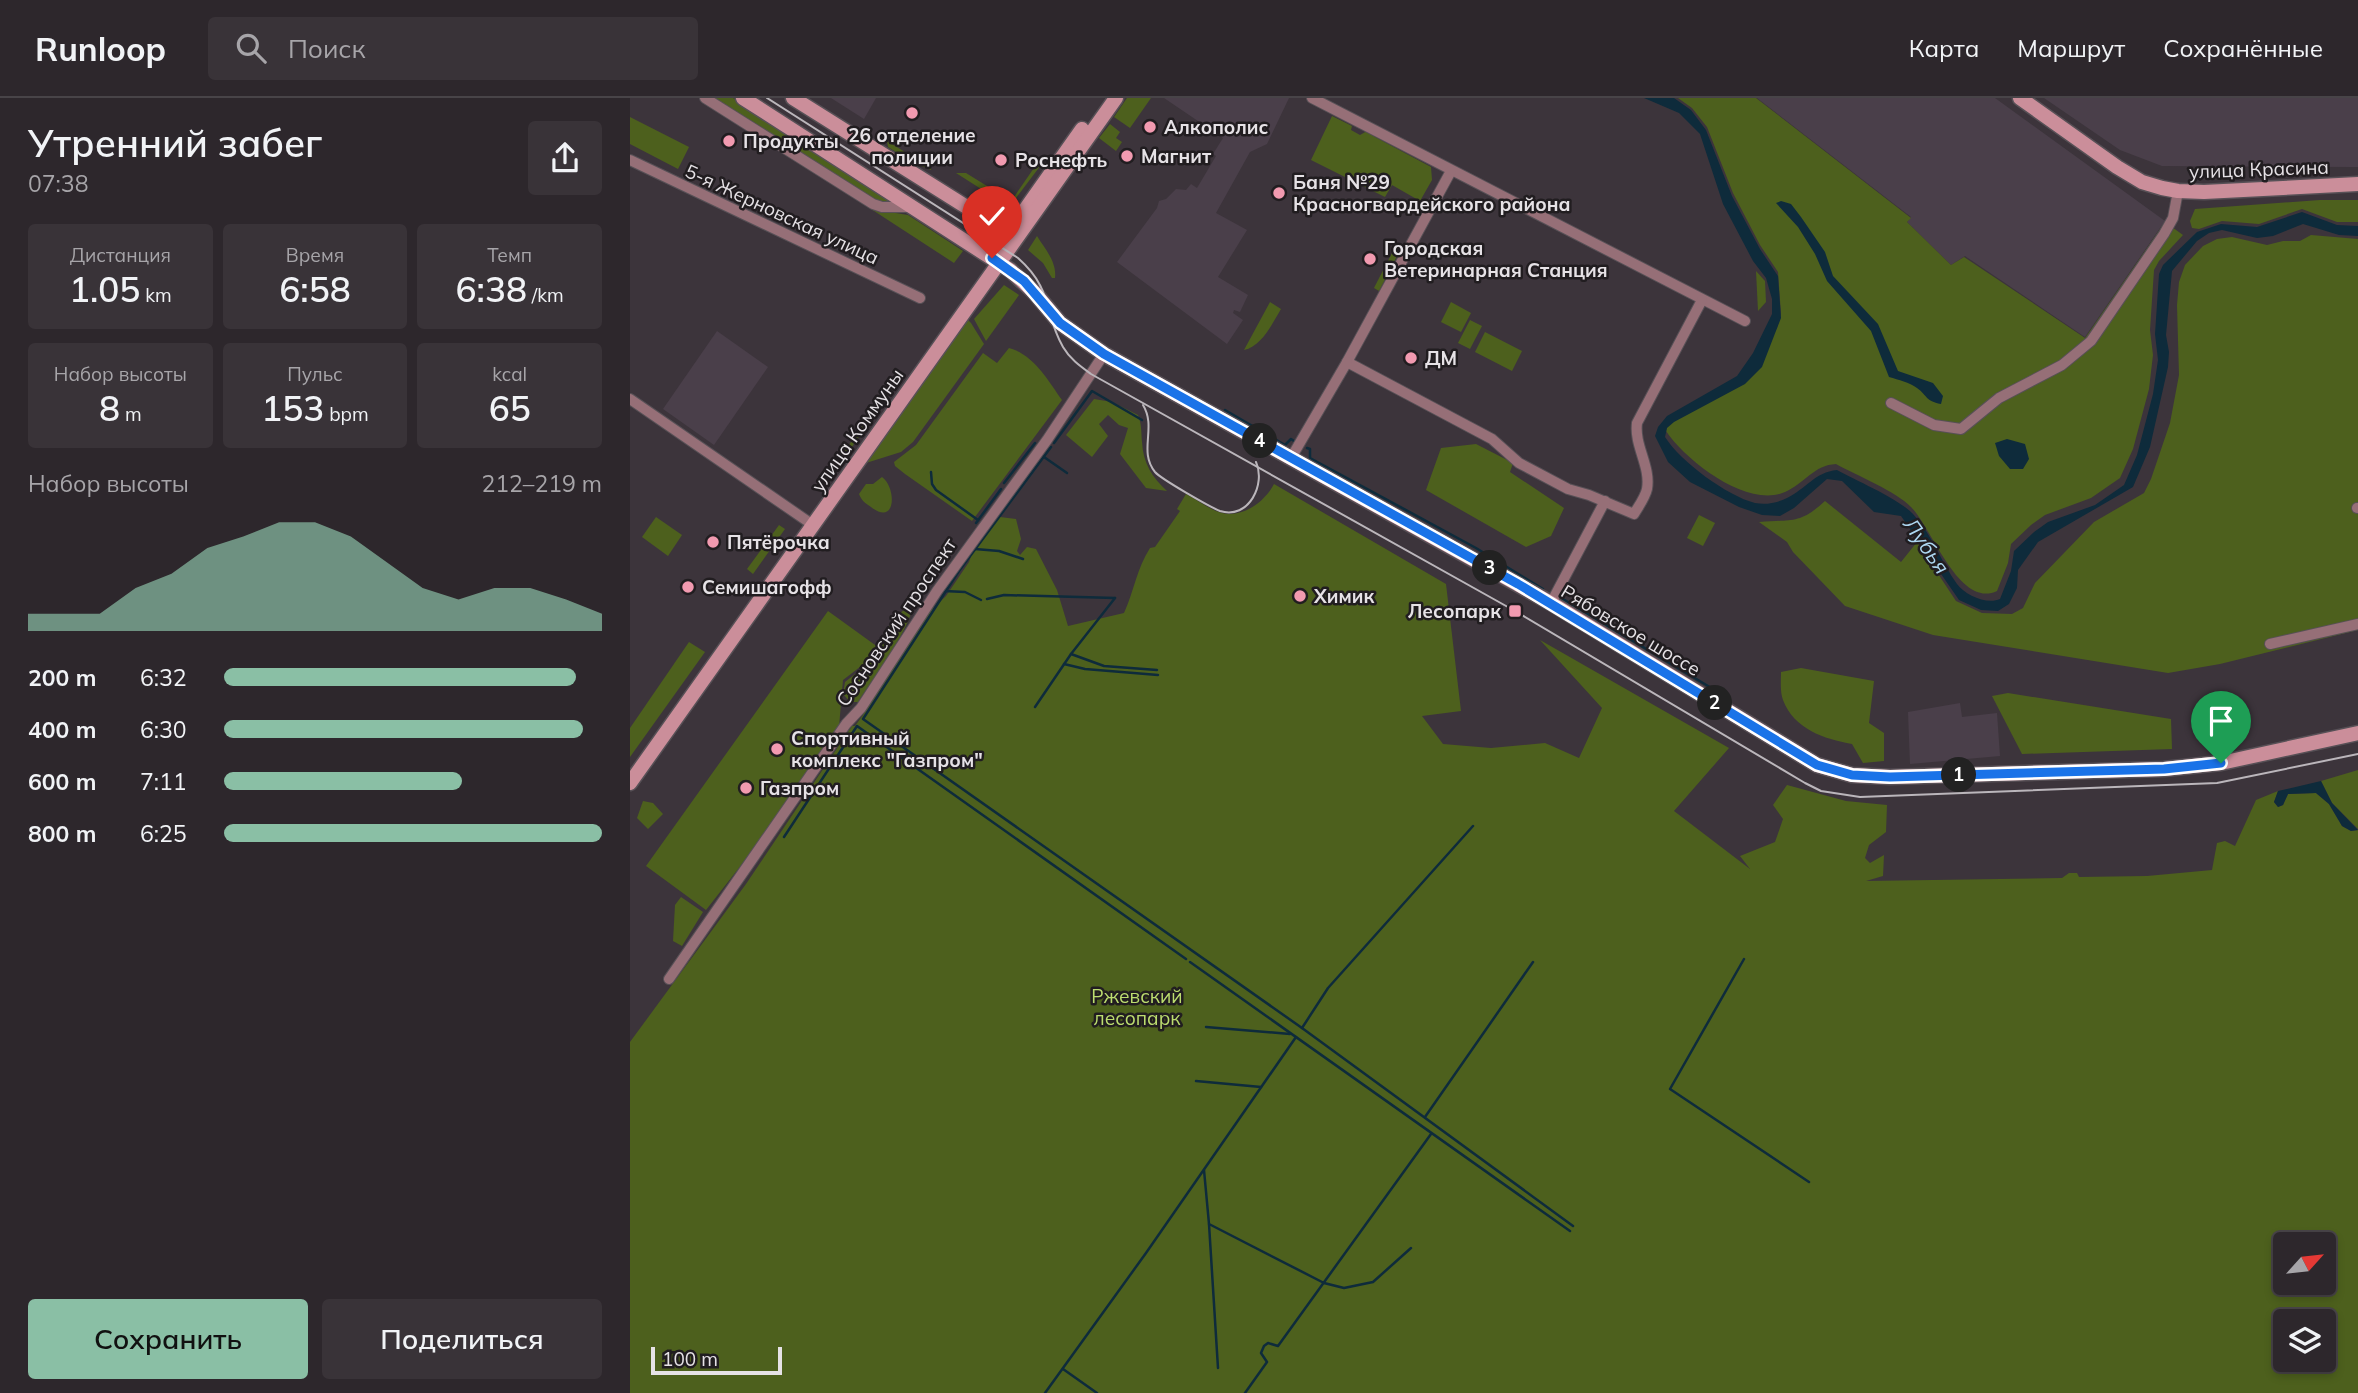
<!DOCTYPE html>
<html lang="ru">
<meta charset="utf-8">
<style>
:root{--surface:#2d272c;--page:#393338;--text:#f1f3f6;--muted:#a7a5a9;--line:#484448;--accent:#8abfa5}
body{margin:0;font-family:Mulish,sans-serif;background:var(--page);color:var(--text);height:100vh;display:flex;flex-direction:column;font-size:26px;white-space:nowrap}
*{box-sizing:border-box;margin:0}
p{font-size:23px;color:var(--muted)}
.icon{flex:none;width:38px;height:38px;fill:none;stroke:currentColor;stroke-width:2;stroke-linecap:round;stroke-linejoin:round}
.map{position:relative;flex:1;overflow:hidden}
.sheet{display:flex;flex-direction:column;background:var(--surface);width:630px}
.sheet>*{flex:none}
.needle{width:46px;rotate:63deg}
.buttons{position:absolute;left:1643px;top:1134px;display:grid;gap:14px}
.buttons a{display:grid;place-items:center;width:63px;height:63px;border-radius:7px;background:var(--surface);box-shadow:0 4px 10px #0003,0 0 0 2px var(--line);font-size:35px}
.scale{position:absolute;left:21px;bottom:18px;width:131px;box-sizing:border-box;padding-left:7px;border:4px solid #e6e2e6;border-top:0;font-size:19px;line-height:24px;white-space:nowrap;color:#e6e2e6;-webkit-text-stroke:5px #211d20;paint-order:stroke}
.pin{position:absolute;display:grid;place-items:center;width:60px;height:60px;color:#fff;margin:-72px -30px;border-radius:50% 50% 50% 0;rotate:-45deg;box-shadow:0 0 7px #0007}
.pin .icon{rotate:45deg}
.km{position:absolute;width:35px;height:35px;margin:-18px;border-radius:50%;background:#222;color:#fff;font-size:19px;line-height:35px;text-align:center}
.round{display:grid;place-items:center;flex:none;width:74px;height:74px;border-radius:7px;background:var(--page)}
.overview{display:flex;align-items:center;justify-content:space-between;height:119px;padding:0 28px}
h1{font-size:38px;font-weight:600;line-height:52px}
.metrics{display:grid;grid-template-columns:repeat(3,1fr);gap:10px;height:119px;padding:7px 28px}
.metrics div{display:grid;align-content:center;border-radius:7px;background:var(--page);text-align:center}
.metrics b{font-size:35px;font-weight:600}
.metrics small{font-size:19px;font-weight:400}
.metrics p{font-size:19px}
.chart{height:196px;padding:14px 28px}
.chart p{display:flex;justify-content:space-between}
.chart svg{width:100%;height:126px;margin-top:7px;fill:var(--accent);opacity:.7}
.button{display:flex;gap:14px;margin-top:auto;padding:14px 28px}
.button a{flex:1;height:80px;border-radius:7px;background:var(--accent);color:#111;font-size:28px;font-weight:600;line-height:80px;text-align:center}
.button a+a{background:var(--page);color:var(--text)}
ul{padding:0 28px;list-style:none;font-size:23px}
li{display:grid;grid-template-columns:112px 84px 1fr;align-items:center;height:52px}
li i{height:18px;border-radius:9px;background:var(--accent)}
header{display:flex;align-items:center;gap:42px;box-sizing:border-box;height:98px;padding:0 35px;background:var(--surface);border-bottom:2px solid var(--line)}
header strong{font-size:33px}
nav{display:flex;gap:38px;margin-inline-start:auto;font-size:24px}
.search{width:490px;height:63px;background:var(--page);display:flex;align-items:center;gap:18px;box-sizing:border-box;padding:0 24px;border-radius:7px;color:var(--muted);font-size:26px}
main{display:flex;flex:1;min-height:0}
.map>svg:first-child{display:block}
.built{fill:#4a3f4a}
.green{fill:#4d601d;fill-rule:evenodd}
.water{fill:#0e2b3b}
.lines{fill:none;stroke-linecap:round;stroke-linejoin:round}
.stream{stroke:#0e2b3b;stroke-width:2.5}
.street-casing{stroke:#575056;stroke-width:12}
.secondary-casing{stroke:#575056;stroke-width:17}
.street{stroke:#966f77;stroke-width:10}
.secondary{stroke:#cb8e9a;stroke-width:14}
.tram{stroke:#bbb6bb;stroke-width:2}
.route-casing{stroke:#fff;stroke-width:14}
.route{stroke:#1a73e8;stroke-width:9}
.poi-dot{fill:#f29ab0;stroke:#211d20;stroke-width:2.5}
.labels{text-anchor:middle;stroke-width:5;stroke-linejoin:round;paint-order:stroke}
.poi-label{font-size:19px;font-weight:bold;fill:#e6e2e6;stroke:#211d20;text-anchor:start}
.street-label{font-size:19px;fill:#e6e2e6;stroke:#211d20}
.park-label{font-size:19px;fill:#bcdd6f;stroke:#211d20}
.water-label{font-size:21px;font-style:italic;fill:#aed8f2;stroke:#211d20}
</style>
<header>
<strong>Runloop</strong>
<div class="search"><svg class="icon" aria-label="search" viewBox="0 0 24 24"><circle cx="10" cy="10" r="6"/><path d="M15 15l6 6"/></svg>Поиск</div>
<nav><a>Карта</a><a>Маршрут</a><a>Сохранённые</a></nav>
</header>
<main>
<section class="sheet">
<div class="overview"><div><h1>Утренний забег</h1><p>07:38</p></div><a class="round"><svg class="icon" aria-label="share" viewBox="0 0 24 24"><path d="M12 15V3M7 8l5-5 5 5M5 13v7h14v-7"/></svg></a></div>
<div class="metrics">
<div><p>Дистанция</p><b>1.05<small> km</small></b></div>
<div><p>Время</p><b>6:58</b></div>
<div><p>Темп</p><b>6:38<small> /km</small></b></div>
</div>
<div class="metrics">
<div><p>Набор высоты</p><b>8<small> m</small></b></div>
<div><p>Пульс</p><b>153<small> bpm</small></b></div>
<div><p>kcal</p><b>65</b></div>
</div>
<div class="chart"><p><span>Набор высоты</span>212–219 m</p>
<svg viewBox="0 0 160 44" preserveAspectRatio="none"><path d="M0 44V38L10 38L20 38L30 29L40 24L50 15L60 11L70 6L80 6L90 11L100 20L110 29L120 33L130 29L140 29L150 33L160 38V44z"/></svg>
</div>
<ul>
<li><b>200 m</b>6:32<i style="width:93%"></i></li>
<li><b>400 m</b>6:30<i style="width:95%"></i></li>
<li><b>600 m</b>7:11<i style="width:63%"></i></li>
<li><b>800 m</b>6:25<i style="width:100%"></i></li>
</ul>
<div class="button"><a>Сохранить</a><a>Поделиться</a></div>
</section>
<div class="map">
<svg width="1728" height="1295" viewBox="0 0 1728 1295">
<rect width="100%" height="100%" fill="#3c343b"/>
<g class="built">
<path d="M 201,0 L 246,0 L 234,21 Z"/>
<path d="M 534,0 L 659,0 L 637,46 L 620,54 L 586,115 L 617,132 L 588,179 L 618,197 L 610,214 L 604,212 L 603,215 L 613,222 L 597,246 L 487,164 L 527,110 L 529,103 L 536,101 L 546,91 L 556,92 L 561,86 L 567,90 L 586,58 L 583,56 L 593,40 Z"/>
<path d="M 1127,0 L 1365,0 L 1535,123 L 1455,239 L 1335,158 L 1321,167 L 1277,124 L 1281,119 Z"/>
<path d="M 1414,0 L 1728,0 L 1728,69 L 1532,68 L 1490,52 Z"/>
<path d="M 87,233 L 138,269 L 84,347 L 33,311 Z"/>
<path d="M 1330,605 L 1332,619 L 1367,615 L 1370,658 L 1280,666 L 1278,614 Z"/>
</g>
<g class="green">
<path d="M 84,0 L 103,0 L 257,98 L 258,103 L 254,105 L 243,101 Z"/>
<path d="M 497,0 L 521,0 L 500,30 L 484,19 Z"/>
<path d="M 1048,0 L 1126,0 L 1281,120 L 1277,124 L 1321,167 L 1334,159 L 1455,240 L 1535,124 L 1553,137 L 1529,163 L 1524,172 L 1520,232 L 1523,257 L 1519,291 L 1503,351 L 1490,380 L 1461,400 L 1415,417 L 1401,427 L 1381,446 L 1378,465 L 1367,493 C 1329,511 1302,430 1281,409 C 1267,394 1226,377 1206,366 C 1184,367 1175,385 1155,394 C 1118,411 1056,363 1036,333 L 1038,324 L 1116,281 L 1147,230 L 1151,216 L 1148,174 L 1130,147 L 1103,95 L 1077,29 L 1062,10 Z"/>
<path d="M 702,18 L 722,28 L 721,32 L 730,37 L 737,33 L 745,39 L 801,69 L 802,82 L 790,103 L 762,87 L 755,99 L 681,62 Z"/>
<path d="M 0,19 L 59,49 L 48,71 L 0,46 Z"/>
<path d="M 480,26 L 490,34 L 486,40 L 492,44 L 486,53 L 469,40 Z"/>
<path d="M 257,43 L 301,70 L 301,72 L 282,64 L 258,49 Z"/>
<path d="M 410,66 L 411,67 L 383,104 L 370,103 L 326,75 L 336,75 L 378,101 L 384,99 L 406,67 Z"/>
<path d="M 1690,102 L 1728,102 L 1728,124 L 1707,124 L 1672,111 L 1629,126 L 1592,123 L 1569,131 L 1562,130 L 1560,123 L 1565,111 Z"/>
<path d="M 241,111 L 278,117 L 333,153 L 324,165 Z"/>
<path d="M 1681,137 L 1728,141 L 1728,532 L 1590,566 L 1538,575 L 1303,537 L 1215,508 L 1163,454 L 1157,444 L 1129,424 C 1162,421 1169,427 1195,403 L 1271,464 L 1287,444 L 1326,503 L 1352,515 L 1382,516 L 1393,510 L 1405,485 L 1464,424 L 1514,395 L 1521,381 L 1540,325 L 1549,277 L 1547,207 L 1549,184 L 1555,167 L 1573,148 L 1587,141 L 1602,139 L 1637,147 L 1653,143 L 1670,143 Z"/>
<path d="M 407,138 C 415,151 427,164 425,180 L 422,180 L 413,165 L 398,152 Z"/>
<path d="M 763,153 L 768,156 L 749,193 L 744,190 Z"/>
<path d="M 1126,173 L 1135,183 L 1136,204 L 1128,213 Z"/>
<path d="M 374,187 L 389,197 L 356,243 L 344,221 Z"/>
<path d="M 640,204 L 651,211 C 642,226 632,248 614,252 Z"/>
<path d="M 821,204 L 841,215 L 831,234 L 811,224 Z"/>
<path d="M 337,221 L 341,225 L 354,246 L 283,344 L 271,354 L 236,365 Z"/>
<path d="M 840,222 L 852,228 L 840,251 L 828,245 Z"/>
<path d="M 855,234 L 892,253 L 882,273 L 845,254 Z"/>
<path d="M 379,250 C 403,256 418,282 432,302 L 342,423 L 275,376 L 265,368 L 264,364 L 286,347 L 353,255 L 367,265 Z"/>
<path d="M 260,288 L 263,290 L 201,379 L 198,377 Z"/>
<path d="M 464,301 L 482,304 L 508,317 C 512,327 511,334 512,344 C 513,365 522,379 537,393 L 516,390 L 490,356 L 498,330 L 489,327 L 478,317 L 469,326 L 478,338 L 462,359 L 436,337 Z"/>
<path d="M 846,346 L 883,365 L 880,374 L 934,410 L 921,438 L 896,449 L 796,392 L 811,350 Z"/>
<path d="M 252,379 C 267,390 266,429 241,409 C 235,405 232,403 229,396 L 236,386 L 243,386 Z"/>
<path d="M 644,386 L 816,486 L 831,613 L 792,618 L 813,646 L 861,650 L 915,645 L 949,660 L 972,610 L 910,542 L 1099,650 L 1044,713 L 1120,771 L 1110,758 L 1145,744 L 1153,721 L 1143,707 L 1157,687 L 1216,703 L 1257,707 L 1256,734 L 1239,747 L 1235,760 L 1240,765 L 1254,757 L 1253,778 L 1236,783 L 1432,780 L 1439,775 L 1447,775 L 1449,779 L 1517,778 L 1582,772 L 1587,745 L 1595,743 L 1605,748 L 1626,702 L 1648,693 L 1644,704 L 1648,709 L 1653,707 L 1658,696 L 1686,695 L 1699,706 L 1712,728 L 1721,733 L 1728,732 L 1728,1295 L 0,1295 L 0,944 L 116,786 L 222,628 L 225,628 L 233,617 L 237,604 L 294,519 L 316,498 L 339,464 L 347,442 L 370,419 L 386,421 L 391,441 L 387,453 L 390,457 L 397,449 L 406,451 L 427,492 L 438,528 L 494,515 C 504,493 507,470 520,450 L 525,449 L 550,413 L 547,411 L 556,396 C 567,402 580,412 592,415 C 614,420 635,403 644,386 ZM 1656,1146 L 1694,1146 L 1694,1185 L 1656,1185 ZM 1656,1223 L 1694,1223 L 1694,1262 L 1656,1262 Z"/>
<path d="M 1069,417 L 1085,425 L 1073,448 L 1057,440 Z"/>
<path d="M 26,419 L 52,437 L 38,458 L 12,439 Z"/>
<path d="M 149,427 L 155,431 L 123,476 L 117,471 Z"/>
<path d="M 277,509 L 282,512 C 275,538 243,580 228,604 L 220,604 L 213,596 L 215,584 L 253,554 C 249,536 265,520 277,509 Z"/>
<path d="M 198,513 L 252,552 L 213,582 L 209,629 L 112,766 L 76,812 L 16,768 Z"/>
<path d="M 59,544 L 75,554 L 0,659 L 0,630 Z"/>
<path d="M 1171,570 L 1244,583 L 1239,625 L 1254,635 L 1254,663 L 1233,665 L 1222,646 C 1194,641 1164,631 1153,602 C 1150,594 1151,583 1151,574 Z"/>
<path d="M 1378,595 L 1541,621 L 1542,651 L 1392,656 L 1362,598 Z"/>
<path d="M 1728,672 L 1728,731 L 1702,705 L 1691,683 Z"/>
<path d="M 13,703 L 23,705 L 33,716 L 18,731 L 7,720 Z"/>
<path d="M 51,799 L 73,814 L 52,848 L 43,843 L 45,807 Z"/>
</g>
<g class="water">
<path d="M 1014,0 L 1044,0 L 1061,12 L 1076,32 L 1102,98 L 1130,151 L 1148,178 L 1151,220 L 1132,269 L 1115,286 L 1044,324 L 1037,330 L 1035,339 C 1050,363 1097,398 1125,405 C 1136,407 1147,405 1157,400 C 1176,391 1185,374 1207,372 C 1227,383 1269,401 1283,416 C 1302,436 1311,464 1327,486 C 1335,497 1357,507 1370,501 L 1381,473 L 1384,453 L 1404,434 L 1418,424 L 1465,407 L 1494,387 L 1507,357 L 1523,296 L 1528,262 L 1525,236 L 1529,176 L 1533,167 L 1567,134 L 1591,126 L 1627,129 L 1672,114 L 1707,127 L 1728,128 L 1728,138 L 1709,137 L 1673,126 L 1643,138 L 1627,140 L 1592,132 L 1579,135 L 1567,143 L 1542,173 L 1536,237 L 1539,254 L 1538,269 L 1520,349 L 1503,389 L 1408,444 L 1388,472 L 1387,490 L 1379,506 L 1368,513 L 1351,512 L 1329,502 L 1271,418 L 1244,414 L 1212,383 L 1197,381 L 1164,410 L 1150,418 L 1132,417 L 1109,409 L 1060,384 L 1038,364 L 1025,338 L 1028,329 L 1037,318 L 1107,278 L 1123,255 L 1142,216 L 1142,201 L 1136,180 L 1123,163 L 1093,106 L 1070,36 L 1049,15 Z"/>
<path d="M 1151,103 L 1161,106 L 1171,119 L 1195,154 L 1203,178 L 1248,226 L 1268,273 L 1303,285 L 1313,298 L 1311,306 C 1295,303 1298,298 1287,290 C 1279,284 1269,282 1259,279 L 1241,233 L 1197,183 L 1185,156 L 1168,129 L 1146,105 Z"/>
<path d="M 1377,341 L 1395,346 L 1399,361 L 1393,371 L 1380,371 L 1369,358 L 1365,345 Z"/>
<path d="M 1691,683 L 1702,705 L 1728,732 L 1721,733 L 1712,728 L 1699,706 L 1686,695 L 1658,696 L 1653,707 L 1648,709 L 1644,704 L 1648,693 Z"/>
</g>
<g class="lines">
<g class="stream">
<path d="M 595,312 L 655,347 L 661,341 L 664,343"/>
<path d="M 424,345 L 462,293 L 512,322"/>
<path d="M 421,349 L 329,473 L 233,621 L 672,930 L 943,1128"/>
<path d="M 677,350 L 680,351 L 680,360 L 846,450 L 913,491"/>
<path d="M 414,359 L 437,375"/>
<path d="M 301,374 L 302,386 L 306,392 L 348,422"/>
<path d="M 374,385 L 405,345"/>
<path d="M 346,425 L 371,391"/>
<path d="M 345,451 L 369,453 L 393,461"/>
<path d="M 314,493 L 335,494 L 351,502"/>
<path d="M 357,501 L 374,497 L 485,500"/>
<path d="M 933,501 L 1093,597"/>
<path d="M 441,556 L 474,568 L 527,572"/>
<path d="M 434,566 L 455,571 L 528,577"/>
<path d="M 405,609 L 441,556 L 485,500"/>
<path d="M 154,739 L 227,628 L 556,861"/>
<path d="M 1114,861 L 1040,991 L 1179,1084"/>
<path d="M 560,864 L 940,1133"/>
<path d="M 576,929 L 660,936"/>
<path d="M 672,930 L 698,890 L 843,728"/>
<path d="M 566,983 L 631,989"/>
<path d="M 795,1019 L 903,864"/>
<path d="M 574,1072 L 579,1126 L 694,1185 L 714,1190 L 743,1184 L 781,1150"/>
<path d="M 579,1126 L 588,1270"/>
<path d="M 433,1271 L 467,1295"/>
<path d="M 415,1295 L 516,1155 L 666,939"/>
<path d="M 615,1295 L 637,1264 L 631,1255 L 634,1248 L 638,1245 L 648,1248 L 801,1036"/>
</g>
<defs>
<g id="street">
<path d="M 75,0 L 243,106 L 252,109 L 281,109"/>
<path d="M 682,0 L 1115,223"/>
<path d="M 0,62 L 290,200"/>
<path d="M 821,73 L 717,264 L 862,341 L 889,365 L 938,391 L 959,397 L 1004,416 C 1008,409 1015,400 1017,391 C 1021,368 1004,348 1007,325 L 1072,202"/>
<path d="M 0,301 L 183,427"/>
<path d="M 1261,305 L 1304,327 L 1331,331 L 1369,300 L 1432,267 L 1461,243 L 1534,136 L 1543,120 L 1548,93"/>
<path d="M 661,360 L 717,264"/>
<path d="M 1727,410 L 1728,410"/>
<path d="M 921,505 L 975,403"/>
<path d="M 1640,546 L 1728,526"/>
<path d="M 39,881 L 216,626 L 231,610 L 307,493 L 417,342 L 474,256"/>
</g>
<g id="secondary">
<path d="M 113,0 L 380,172 L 405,195 L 430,225 L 474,256 L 921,505 L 1187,667 L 1222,677 L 1260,679 L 1534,671 L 1591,665 L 1728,635"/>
<path d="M 163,0 L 378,135 L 380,142"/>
<path d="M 1390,0 L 1487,69 L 1512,84 L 1532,90 L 1548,93 L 1574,94 L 1728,86"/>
<path d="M 363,157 L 452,31"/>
<path d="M 0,685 L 486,0"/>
</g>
</defs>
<use href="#street" class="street-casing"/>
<use href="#secondary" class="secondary-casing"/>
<use href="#street" class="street"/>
<use href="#secondary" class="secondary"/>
<g class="tram">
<path d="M 137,0 L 388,160 C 424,192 413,214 433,249 C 440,261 450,268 461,276 L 885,513 L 1175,685 L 1191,693 L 1230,699 L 1587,685 L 1728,656"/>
<path d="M 513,307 C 527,330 508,353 525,374 C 531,381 580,409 590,413 C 619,422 636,386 626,364"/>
</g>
</g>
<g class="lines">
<defs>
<path id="route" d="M 362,160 L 394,183 L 430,225 L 474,256 L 888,486 L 1187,667 L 1222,677 L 1260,679 L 1534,671 L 1591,665"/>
</defs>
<use href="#route" class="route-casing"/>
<use href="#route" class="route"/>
</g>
<g class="poi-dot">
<circle cx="282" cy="15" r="7"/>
<circle cx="520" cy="29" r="7"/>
<circle cx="99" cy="43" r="7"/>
<circle cx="497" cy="58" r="7"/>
<circle cx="371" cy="62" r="7"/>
<circle cx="649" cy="95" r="7"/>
<circle cx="740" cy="161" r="7"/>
<circle cx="781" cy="260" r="7"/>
<circle cx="83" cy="444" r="7"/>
<circle cx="58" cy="489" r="7"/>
<circle cx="670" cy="498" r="7"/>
<rect x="878" y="506" width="14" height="14" rx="3.5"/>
<circle cx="147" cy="651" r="7"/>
<circle cx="116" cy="690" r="7"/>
</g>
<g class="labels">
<g class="poi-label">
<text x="534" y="36">Алкополис</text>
<text x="282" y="44" text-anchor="middle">26 отделение<tspan x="282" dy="22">полиции</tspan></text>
<text x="113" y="50">Продукты</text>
<text x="511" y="65">Магнит</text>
<text x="385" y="69">Роснефть</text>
<text x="663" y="91">Баня №29<tspan x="663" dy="22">Красногвардейского района</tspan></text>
<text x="754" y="157">Городская<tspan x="754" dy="22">Ветеринарная Станция</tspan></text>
<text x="795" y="267">ДМ</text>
<text x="97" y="451">Пятёрочка</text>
<text x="72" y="496">Семишагофф</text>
<text x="684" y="505">Химик</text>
<text x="871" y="520" text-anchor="end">Лесопарк</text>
<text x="161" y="647">Cпортивный<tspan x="161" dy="22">комплекс "Газпром"</tspan></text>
<text x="130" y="697">Газпром</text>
</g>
<g class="street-label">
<text transform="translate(1629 71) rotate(-2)" y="7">улица Красина</text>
<text transform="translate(152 116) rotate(25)" y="7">5-я Жерновская улица</text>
<text transform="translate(227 332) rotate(-55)" y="7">улица Коммуны</text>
<text transform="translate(266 524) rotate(-56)" y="7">Сосновский проспект</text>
<text transform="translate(1001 532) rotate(31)" y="7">Рябовское шоссе</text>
</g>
<g class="park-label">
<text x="507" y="905">Ржевский<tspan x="507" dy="22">лесопарк</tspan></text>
</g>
<g class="water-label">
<text transform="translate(1296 448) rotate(55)" y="7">Лубья</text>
</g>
</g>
</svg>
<div class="buttons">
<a><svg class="needle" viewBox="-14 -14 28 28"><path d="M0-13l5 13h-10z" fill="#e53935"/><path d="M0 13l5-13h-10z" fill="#a7a5a9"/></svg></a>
<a><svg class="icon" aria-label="layers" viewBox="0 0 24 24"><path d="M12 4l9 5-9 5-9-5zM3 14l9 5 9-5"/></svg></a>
</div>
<div class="scale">100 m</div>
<div class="pin" style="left:1591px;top:665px;background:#1e9e55"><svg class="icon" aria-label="arrive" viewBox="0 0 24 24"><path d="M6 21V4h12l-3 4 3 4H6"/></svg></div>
<div class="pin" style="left:362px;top:160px;background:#d93025"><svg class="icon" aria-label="check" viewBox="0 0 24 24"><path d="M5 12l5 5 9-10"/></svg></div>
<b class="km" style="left:1329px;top:677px">1</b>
<b class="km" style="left:1085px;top:605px">2</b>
<b class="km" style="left:860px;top:470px">3</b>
<b class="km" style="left:630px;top:343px">4</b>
</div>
</main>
